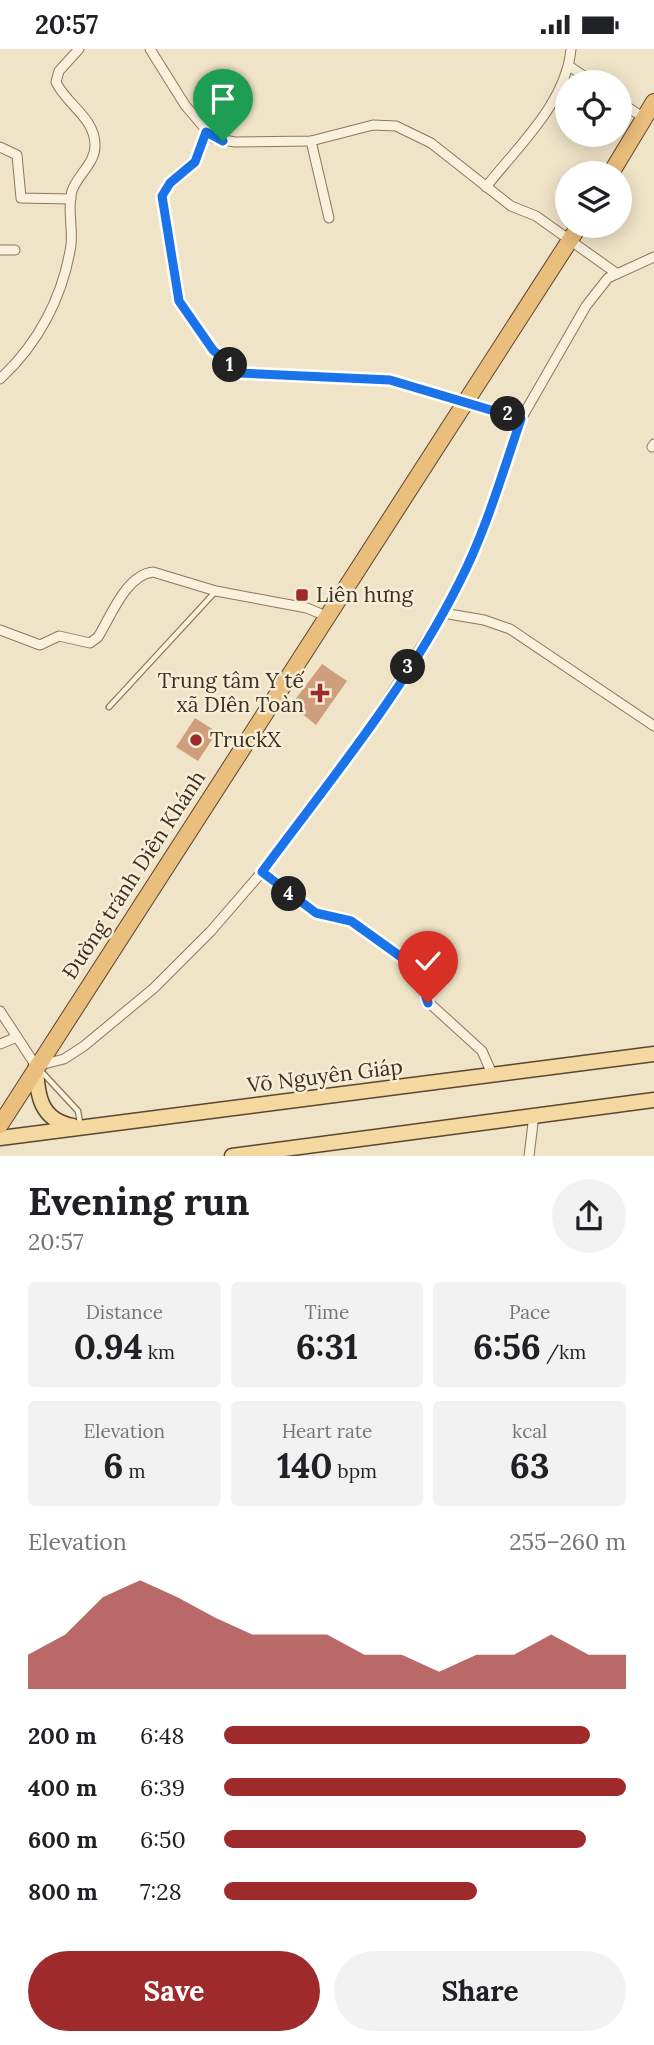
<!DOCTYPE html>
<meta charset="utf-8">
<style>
:root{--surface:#fff;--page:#f2f2f2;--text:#202124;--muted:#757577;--accent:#9e2a2b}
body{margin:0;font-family:Lora,serif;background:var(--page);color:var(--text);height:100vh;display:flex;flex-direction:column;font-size:26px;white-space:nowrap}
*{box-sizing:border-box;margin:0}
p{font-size:23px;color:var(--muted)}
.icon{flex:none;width:38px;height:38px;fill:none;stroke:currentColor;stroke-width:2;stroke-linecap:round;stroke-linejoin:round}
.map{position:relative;height:1107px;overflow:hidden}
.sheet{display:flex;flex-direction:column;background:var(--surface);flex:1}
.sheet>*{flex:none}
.fabs{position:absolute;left:555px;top:21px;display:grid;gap:14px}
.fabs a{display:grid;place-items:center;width:77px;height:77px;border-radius:50%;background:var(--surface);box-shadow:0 4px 18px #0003;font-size:35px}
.pin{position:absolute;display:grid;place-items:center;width:60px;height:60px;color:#fff;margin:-72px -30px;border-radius:50% 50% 50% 0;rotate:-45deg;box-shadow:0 0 7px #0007}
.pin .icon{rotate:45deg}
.km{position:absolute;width:35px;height:35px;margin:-18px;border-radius:50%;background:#222;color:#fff;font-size:19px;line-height:35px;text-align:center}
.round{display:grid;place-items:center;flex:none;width:74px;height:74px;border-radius:37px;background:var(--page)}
.overview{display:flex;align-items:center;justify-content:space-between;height:119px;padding:0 28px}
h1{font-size:38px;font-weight:700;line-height:52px}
.figures{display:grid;grid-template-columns:repeat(3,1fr);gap:10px;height:119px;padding:7px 28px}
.figures div{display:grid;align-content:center;border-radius:7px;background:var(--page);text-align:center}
.figures b{font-size:35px;font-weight:700}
.figures small{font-size:19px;font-weight:400}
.figures p{font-size:19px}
.chart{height:196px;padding:14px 28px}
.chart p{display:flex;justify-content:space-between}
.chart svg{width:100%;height:126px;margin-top:7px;fill:var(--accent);opacity:.7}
.primary-button{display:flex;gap:14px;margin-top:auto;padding:14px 28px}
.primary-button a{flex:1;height:80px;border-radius:42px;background:var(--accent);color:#fff;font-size:28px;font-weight:700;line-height:80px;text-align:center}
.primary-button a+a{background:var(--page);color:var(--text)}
ul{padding:0 28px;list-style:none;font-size:23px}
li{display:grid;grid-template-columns:112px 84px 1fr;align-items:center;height:52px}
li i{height:18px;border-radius:9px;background:var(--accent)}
.status{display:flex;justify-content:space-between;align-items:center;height:49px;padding:0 35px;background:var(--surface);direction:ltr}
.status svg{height:19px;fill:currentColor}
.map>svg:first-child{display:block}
.building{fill:#cf9f7d}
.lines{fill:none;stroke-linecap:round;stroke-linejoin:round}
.service-casing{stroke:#8d765c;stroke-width:7}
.minor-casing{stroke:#8d765c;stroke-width:11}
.primary-casing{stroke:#5b4430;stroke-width:17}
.trunk-casing{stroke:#5b4430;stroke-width:18}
.service{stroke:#faf1dc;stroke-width:4.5}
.minor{stroke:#faf1dc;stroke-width:9}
.primary{stroke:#f3d9a0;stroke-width:14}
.trunk{stroke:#eabe7c;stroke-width:16}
.route-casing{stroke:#fff;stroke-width:14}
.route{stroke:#1a73e8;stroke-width:9}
.poi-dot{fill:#9e2a2b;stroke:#f7eed8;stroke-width:2.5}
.labels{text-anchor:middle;stroke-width:5;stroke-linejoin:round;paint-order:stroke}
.poi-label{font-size:21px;fill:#3d2e20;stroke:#f7eed8;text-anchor:start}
.street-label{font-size:21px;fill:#3d2e20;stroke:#f7eed8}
</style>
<div class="status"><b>20:57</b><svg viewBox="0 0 49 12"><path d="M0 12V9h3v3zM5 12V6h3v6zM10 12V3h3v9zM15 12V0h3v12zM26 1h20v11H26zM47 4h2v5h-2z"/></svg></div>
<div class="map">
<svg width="654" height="1107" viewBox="0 0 654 1107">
<rect width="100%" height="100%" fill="#f0e4c8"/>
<g class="building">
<path d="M 322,615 L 347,632 L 316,676 L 291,656 Z"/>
<path d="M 195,669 L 217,683 L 198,712 L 176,698 Z"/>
</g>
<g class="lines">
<defs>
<g id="service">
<path d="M 109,658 L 216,542"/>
<path d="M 40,1021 L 78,1062 L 80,1074"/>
</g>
<g id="minor">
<path d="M 150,0 L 185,56 L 213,89 L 235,93 L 311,92 L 373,76 L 396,77 L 431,94 L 511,157 L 536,167 L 616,224"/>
<path d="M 569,17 L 593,33"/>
<path d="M 620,53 L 644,69"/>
<path d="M 206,83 L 195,113 L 170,134 L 162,147 L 179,252 L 213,301 L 239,324 L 390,331 L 521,370"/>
<path d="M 311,92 L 329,169"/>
<path d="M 0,98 L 17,106 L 21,149 L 71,150"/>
<path d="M 486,138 C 518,97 566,54 571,0"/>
<path d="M 0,201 L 15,201"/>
<path d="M 0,330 C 38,295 63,248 71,196 C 73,178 67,159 72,142 C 77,126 96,114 95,95 C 94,68 66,55 56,33 L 59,22 L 79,0"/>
<path d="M 652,398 L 654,395"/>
<path d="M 443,564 L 484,571 L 510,580 L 654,677"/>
<path d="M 0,581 L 40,596 L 59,587 L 90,594 L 98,588 C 111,567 126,526 153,523 L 216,542 L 307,559 L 326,567"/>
<path d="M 262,823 L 316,864 L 351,872 L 429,928 L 433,935 L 426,951 L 482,1002 L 493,1027"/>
<path d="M 0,962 L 36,1017 L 64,1010 L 84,997 L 154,939 L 211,882 L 262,823 L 366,684 L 443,564 L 477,496 L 521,370 L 586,257 L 608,229 L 654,208"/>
<path d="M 0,995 L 17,988"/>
<path d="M 529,1107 L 534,1066"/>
</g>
<g id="primary">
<path d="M 36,1017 C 37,1046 40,1071 73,1077"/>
<path d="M 0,1089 L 654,1005"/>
<path d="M 232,1107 L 654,1051"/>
</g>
<g id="trunk">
<path d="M 611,124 L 654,53"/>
<path d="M 0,1076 L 579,177"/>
</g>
</defs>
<use href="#service" class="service-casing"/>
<use href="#minor" class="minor-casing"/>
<use href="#primary" class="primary-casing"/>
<use href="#trunk" class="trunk-casing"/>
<use href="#service" class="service"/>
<use href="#minor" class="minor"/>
<use href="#primary" class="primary"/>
<use href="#trunk" class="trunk"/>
</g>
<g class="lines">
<defs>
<path id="route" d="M 223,92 L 206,83 L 195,113 L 170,134 L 162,147 L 179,252 L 213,301 L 239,324 L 390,331 L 521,370 C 502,425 486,482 459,534 C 407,638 331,730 262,823 L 316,864 L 351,872 L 429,928 L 433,935 L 426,948 L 428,954"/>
</defs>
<use href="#route" class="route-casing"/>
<use href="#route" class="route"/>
</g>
<g class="poi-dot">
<rect x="295" y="539" width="14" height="14" rx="3.5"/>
<path d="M316.5 633.5h7v7h7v7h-7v7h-7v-7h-7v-7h7z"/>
<circle cx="196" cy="691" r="7"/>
</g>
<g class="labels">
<g class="poi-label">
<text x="316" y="553">Liên hưng</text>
<text x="304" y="639" text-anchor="end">Trung tâm Y tế<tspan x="304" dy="24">xã DIên Toàn</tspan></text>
<text x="210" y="698">TruckX</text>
</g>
<g class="street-label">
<text transform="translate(134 826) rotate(-57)" y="7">Đường tránh Diên Khánh</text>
<text transform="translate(325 1027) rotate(-7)" y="7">Võ Nguyên Giáp</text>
</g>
</g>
</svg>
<div class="fabs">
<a><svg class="icon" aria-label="locate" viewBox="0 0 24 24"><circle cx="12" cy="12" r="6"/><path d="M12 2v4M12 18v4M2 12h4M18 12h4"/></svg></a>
<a><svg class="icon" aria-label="layers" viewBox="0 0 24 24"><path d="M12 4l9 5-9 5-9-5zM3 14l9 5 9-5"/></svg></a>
</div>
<div class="pin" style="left:223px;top:92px;background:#1e9e55"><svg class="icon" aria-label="arrive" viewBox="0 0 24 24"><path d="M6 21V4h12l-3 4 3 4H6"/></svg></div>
<div class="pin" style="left:428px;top:954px;background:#d93025"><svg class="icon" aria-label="check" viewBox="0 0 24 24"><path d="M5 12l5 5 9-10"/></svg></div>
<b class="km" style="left:230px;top:316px">1</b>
<b class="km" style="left:508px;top:365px">2</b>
<b class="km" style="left:408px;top:618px">3</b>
<b class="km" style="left:289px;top:845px">4</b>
</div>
<section class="sheet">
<div class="overview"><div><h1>Evening run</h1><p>20:57</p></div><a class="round"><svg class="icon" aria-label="share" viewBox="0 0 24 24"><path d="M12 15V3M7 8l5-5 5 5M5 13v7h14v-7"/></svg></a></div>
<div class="figures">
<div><p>Distance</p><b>0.94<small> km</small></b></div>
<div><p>Time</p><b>6:31</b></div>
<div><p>Pace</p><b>6:56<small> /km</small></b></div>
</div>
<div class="figures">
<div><p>Elevation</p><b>6<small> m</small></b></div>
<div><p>Heart rate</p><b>140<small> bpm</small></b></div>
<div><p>kcal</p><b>63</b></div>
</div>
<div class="chart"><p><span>Elevation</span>255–260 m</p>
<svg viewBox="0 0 160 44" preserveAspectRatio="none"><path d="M0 44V32L10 25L20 12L30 6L40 12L50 19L60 25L70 25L80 25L90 32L100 32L110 38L120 32L130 32L140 25L150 32L160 32V44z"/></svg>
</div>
<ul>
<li><b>200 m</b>6:48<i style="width:91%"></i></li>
<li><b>400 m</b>6:39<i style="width:100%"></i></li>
<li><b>600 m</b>6:50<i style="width:90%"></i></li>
<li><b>800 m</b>7:28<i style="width:63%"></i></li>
</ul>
<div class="primary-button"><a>Save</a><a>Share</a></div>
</section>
